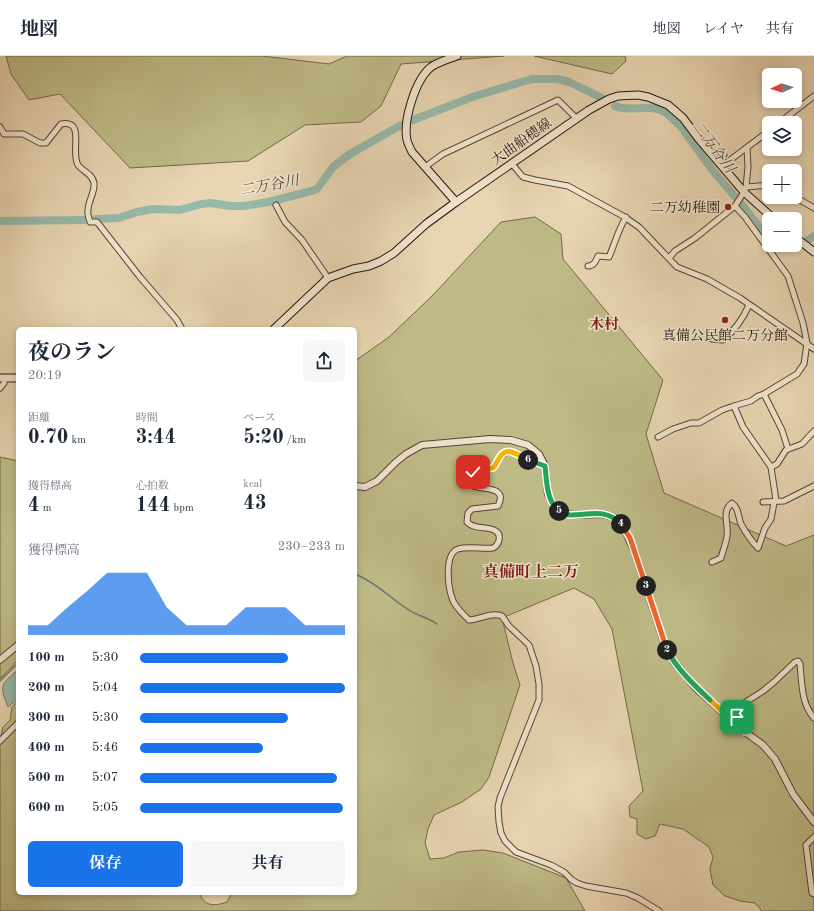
<!DOCTYPE html>
<html lang="ja">
<meta charset="utf-8">
<style>
:root{--surface:#fff;--page:#f6f6f7;--text:#1f2937;--muted:#747a83;--line:#e0e1e3;--accent:#1a73e8}
body{margin:0;font-family:"Old Standard TT","Noto Serif JP",serif;background:var(--page);color:var(--text);height:100vh;display:flex;flex-direction:column;font-size:15px;white-space:nowrap}
*{box-sizing:border-box;margin:0}
p{font-size:13px;color:var(--muted)}
.icon{flex:none;width:22px;height:22px;fill:none;stroke:currentColor;stroke-width:2;stroke-linecap:round;stroke-linejoin:round}
.map{position:relative;flex:1;overflow:hidden}
.sheet{position:absolute;left:16px;top:271px;width:341px;height:568px;display:flex;flex-direction:column;background:var(--surface);border-radius:6px;box-shadow:0 2px 6px #0003}
.sheet>*{flex:none}
.needle{width:26px;rotate:266deg}
.controls{position:absolute;left:762px;top:12px;display:grid;gap:8px}
.controls a{display:grid;place-items:center;width:40px;height:40px;border-radius:6px;background:var(--surface);box-shadow:0 2px 6px #0003;font-size:20px}
.pin{position:absolute;display:grid;place-items:center;width:34px;height:34px;color:#fff;margin:-17px;border-radius:8px;box-shadow:0 2px 6px #0006}
.km{position:absolute;width:20px;height:20px;margin:-10px;border-radius:50%;background:#222;color:#fff;font-size:11px;line-height:20px;text-align:center}
.round{display:grid;place-items:center;flex:none;width:42px;height:42px;border-radius:6px;background:var(--page)}
.head{display:flex;align-items:center;justify-content:space-between;height:68px;padding:0 12px}
h1{font-size:22px;font-weight:700;line-height:30px}
.stats{display:grid;grid-template-columns:repeat(3,1fr);gap:6px;height:68px;padding:4px 12px}
.stats div{display:grid;align-content:center}
.stats b{font-size:20px;font-weight:700}
.stats small{font-size:11px;font-weight:400}
.stats p{font-size:11px}
.chart{height:112px;padding:8px 12px}
.chart p{display:flex;justify-content:space-between}
.chart svg{width:100%;height:72px;margin-top:4px;fill:var(--accent);opacity:.7}
.cta{display:flex;gap:8px;margin-top:auto;padding:8px 12px}
.cta a{flex:1;height:46px;border-radius:6px;background:var(--accent);color:#fff;font-size:16px;font-weight:700;line-height:46px;text-align:center}
.cta a+a{background:var(--page);color:var(--text)}
ul{padding:0 12px;list-style:none;font-size:13px}
li{display:grid;grid-template-columns:64px 48px 1fr;align-items:center;height:30px}
li i{height:10px;border-radius:5px;background:var(--accent)}
header{display:flex;align-items:center;gap:24px;box-sizing:border-box;height:56px;padding:0 20px;background:var(--surface);border-bottom:1px solid var(--line)}
header strong{font-size:19px}
nav{display:flex;gap:22px;margin-inline-start:auto;font-size:14px}
.map>svg:first-child{display:block}
.green{fill:#bebb87;stroke:#72684a}
.water{fill:#97b9aa;stroke:#69776b}
.lines{fill:none;stroke-linecap:round;stroke-linejoin:round}
.stream{stroke:#69776b;stroke-width:1.5}
.river{stroke:#97b9aa;stroke-width:8}
.minor-casing{stroke:#564436;stroke-width:7}
.tertiary-casing{stroke:#564436;stroke-width:8}
.secondary-casing{stroke:#25140c;stroke-width:9}
.minor{stroke:#f0e4cd;stroke-width:5}
.tertiary{stroke:#f0e4cd;stroke-width:6}
.secondary{stroke:#f0e4cd;stroke-width:7}
.split-1-casing{stroke:#fff;stroke-width:8}
.split-2-casing{stroke:#fff;stroke-width:8}
.split-3-casing{stroke:#fff;stroke-width:8}
.split-4-casing{stroke:#fff;stroke-width:8}
.split-5-casing{stroke:#fff;stroke-width:8}
.split-6-casing{stroke:#fff;stroke-width:8}
.split-7-casing{stroke:#fff;stroke-width:8}
.split-1{stroke:#f5b400;stroke-width:5}
.split-2{stroke:#22a559;stroke-width:5}
.split-3{stroke:#f0652b;stroke-width:5}
.split-4{stroke:#f0652b;stroke-width:5}
.split-5{stroke:#22a559;stroke-width:5}
.split-6{stroke:#22a559;stroke-width:5}
.split-7{stroke:#f5b400;stroke-width:5}
.poi-dot{fill:#8f2418;stroke:#f0e4cd;stroke-width:1.5}
.labels{text-anchor:middle;stroke-width:3;stroke-linejoin:round;paint-order:stroke}
.street-label{font-size:14px;fill:#25140c;stroke:#f0e4cd}
.poi-label{font-size:14px;fill:#25140c;stroke:#f0e4cd;text-anchor:end}
.water-label{font-size:15px;font-style:italic;fill:#4d4e43;stroke:#f0e4cd}
.neighbourhood-label{font-size:15px;font-weight:bold;fill:#7a1f14;stroke:#f0e4cd}
.quarter-label{font-size:16px;font-weight:bold;fill:#7a1f14;stroke:#f0e4cd}
</style>
<header>
<strong>地図</strong>
<nav><a>地図</a><a>レイヤ</a><a>共有</a></nav>
</header>
<div class="map">
<svg width="814" height="855" viewBox="0 0 814 855">
<rect width="100%" height="100%" fill="#e8d5b2"/>
<filter id="stains"><feTurbulence type="fractalNoise" baseFrequency=".005" numOctaves="4"/><feColorMatrix values="0 0 0 0 .2 0 0 0 0 .09 0 0 0 0 .02 0 0 0 .5 -.17"/></filter>
<radialGradient id="worn" r=".72"><stop offset=".6" stop-color="#630" stop-opacity="0"/><stop offset="1" stop-color="#630" stop-opacity=".3"/></radialGradient>
<g class="green">
<path d="M 6,0 L 262,0 L 329,8 L 347,0 L 504,0 L 401,8 L 381,50 L 361,66 L 305,69 L 248,105 L 130,112 L 60,38 L 29,44 L 11,18 Z"/>
<path d="M 534,0 L 625,0 L 626,5 L 612,18 Z"/>
<path d="M 535,161 L 561,178 L 563,203 L 663,324 L 646,378 L 664,437 L 786,490 L 814,479 L 814,855 L 762,855 L 755,847 L 740,845 L 725,840 L 713,829 L 710,813 L 713,801 L 709,791 L 683,773 L 660,768 L 655,780 L 646,783 L 637,778 L 637,763 L 630,761 L 629,750 L 643,735 L 612,573 L 594,543 L 574,532 L 502,562 L 513,607 L 520,629 L 489,721 L 481,733 L 462,746 L 434,759 L 428,773 L 425,787 L 430,803 L 444,802 L 459,796 L 483,794 L 503,797 L 566,822 L 585,855 L 0,855 L 0,683 L 3,671 L 10,664 L 12,651 L 18,645 L 18,837 L 200,837 C 203,851 216,850 227,846 L 232,837 L 355,837 L 355,305 L 389,281 L 433,239 L 501,166 Z"/>
<path d="M 0,401 L 18,405 L 18,604 L 0,623 Z"/>
</g>
<path class="water" d="M 15,616 L 18,616 L 18,643 L 8,651 C 0,631 0,630 15,616 Z"/>
<g class="lines">
<g class="stream">
<path d="M 355,518 C 376,526 391,543 409,554 C 418,560 427,561 437,568"/>
<path d="M 0,625 L 18,607"/>
</g>
<g class="river">
<path d="M 615,50 C 631,57 650,47 665,56 C 668,58 671,62 674,64 C 679,69 684,72 686,78 L 713,115 L 743,150 L 769,184"/>
<path d="M 413,64 L 475,40 L 532,23 L 557,23 L 569,26 L 602,42"/>
<path d="M 96,163 L 119,162 L 137,156 L 153,153 L 180,154 L 201,148 L 211,147 L 230,150 L 244,150 L 268,146 L 308,136 L 317,133 L 333,111 L 350,98 L 401,69"/>
<path d="M 0,165 L 84,164"/>
<path d="M 808,184 L 814,180"/>
<path d="M 773,189 L 775,192 L 796,189"/>
</g>
<defs>
<g id="minor">
<path d="M 779,67 L 814,40"/>
<path d="M 0,71 L 4,78 L 23,78 L 40,87 L 46,87 L 61,68 C 86,63 70,96 78,109 C 83,116 92,117 94,127 C 95,137 88,145 88,154 C 87,158 89,162 90,166 L 97,166 L 140,221 L 177,264 L 182,273"/>
<path d="M 512,108 L 523,121 L 535,124 L 568,130 L 623,160 L 639,171 L 677,211 L 707,223 L 740,242 L 814,293"/>
<path d="M 722,110 L 769,75"/>
<path d="M 425,111 L 443,98 L 558,44 L 574,60"/>
<path d="M 746,131 L 769,129"/>
<path d="M 795,141 L 814,152"/>
<path d="M 276,149 L 285,166 L 302,184 L 328,222"/>
<path d="M 735,150 L 745,161 L 788,220 L 803,267 L 807,287 L 804,308 L 797,318 L 764,338 L 758,340 L 751,345 L 734,350 L 743,371 L 771,411 L 777,408 L 786,394 L 802,388 L 814,375"/>
<path d="M 669,202 L 675,195 L 695,182 L 735,150 L 744,136 L 746,131 L 748,111 L 747,92"/>
<path d="M 588,210 C 594,210 596,205 598,200 L 609,201 C 615,187 618,174 626,161"/>
<path d="M 712,283 L 723,284 C 735,274 743,263 749,249"/>
<path d="M 0,332 L 4,327 L 5,322"/>
<path d="M 764,338 L 782,374 L 788,393"/>
<path d="M 658,381 L 673,373 L 691,367 L 699,367 L 722,354 L 734,350"/>
<path d="M 545,410 L 531,406 L 512,396 L 507,396 L 503,398 L 493,412 C 488,413 481,411 476,413 C 469,416 470,425 473,430 C 484,434 508,430 498,450 L 472,453 L 468,457 L 467,466 C 475,474 485,470 494,474 C 503,478 499,489 493,492 C 483,493 467,490 458,493 C 444,498 448,530 452,542 C 454,550 463,558 469,564 C 481,563 491,556 502,560 L 509,570 L 529,589 L 536,610 L 539,628 L 539,644 L 500,742 L 498,751 L 499,766 L 501,777 L 505,785 L 516,796 L 551,809 L 564,816 L 572,824 L 577,827 L 586,830 L 626,837 L 638,842 L 659,855"/>
<path d="M 763,446 L 784,445 L 814,430"/>
<path d="M 712,506 L 721,502 C 723,494 726,488 727,480 C 729,469 721,455 732,447 C 739,452 738,461 741,468 C 746,477 751,485 758,492 L 765,472 L 771,463 L 774,447 L 776,444 L 771,411"/>
<path d="M 745,676 L 745,665 L 737,661 L 735,653 L 763,635 L 774,626 L 795,606 L 798,605 L 800,608 C 802,627 801,647 814,662"/>
<path d="M 0,685 L 18,667"/>
<path d="M 814,781 L 806,789 L 812,837 L 814,838"/>
</g>
<g id="tertiary">
<path d="M 355,430 L 365,431 L 377,425 L 396,406 L 406,398 L 422,389 L 490,383 L 511,384 L 528,389 L 539,398 L 545,410 L 548,438 L 554,450 L 562,457 L 573,459 L 603,458 L 615,462 L 624,472 L 635,497 L 664,586 L 674,606 L 695,631 L 741,673 L 763,689 L 775,703 L 793,738 L 814,766"/>
<path d="M 0,604 L 18,589"/>
</g>
<g id="secondary">
<path d="M 456,146 L 412,96 C 410,92 408,88 407,84 C 403,65 415,24 431,11 C 438,6 448,3 457,0"/>
<path d="M 795,181 L 814,196"/>
<path d="M 274,273 L 328,222 L 353,213 L 369,210 L 381,205 L 394,197 L 426,168 L 456,146 L 589,54 L 609,43 L 618,40 L 638,39 L 648,41 L 668,49 L 683,62 L 698,82 L 744,136 L 774,163"/>
<path d="M 0,322 L 18,322"/>
</g>
</defs>
<use href="#minor" class="minor-casing"/>
<use href="#tertiary" class="tertiary-casing"/>
<use href="#secondary" class="secondary-casing"/>
<use href="#minor" class="minor"/>
<use href="#tertiary" class="tertiary"/>
<use href="#secondary" class="secondary"/>
</g>
<g class="lines">
<defs>
<path id="split-1" d="M 710,644 L 745,676 L 745,665 L 737,661"/>
<path id="split-2" d="M 667,594 C 677,613 694,629 710,644"/>
<path id="split-3" d="M 646,530 L 667,594"/>
<path id="split-4" d="M 621,468 L 630,482 L 646,530"/>
<path id="split-5" d="M 559,455 C 574,467 601,446 621,468"/>
<path id="split-6" d="M 528,404 L 545,410 C 547,426 546,444 559,455"/>
<path id="split-7" d="M 473,416 L 476,414 L 493,412 C 496,409 497,405 500,401 C 507,389 519,400 528,404"/>
</defs>
<use href="#split-1" class="split-1-casing"/>
<use href="#split-2" class="split-2-casing"/>
<use href="#split-3" class="split-3-casing"/>
<use href="#split-4" class="split-4-casing"/>
<use href="#split-5" class="split-5-casing"/>
<use href="#split-6" class="split-6-casing"/>
<use href="#split-7" class="split-7-casing"/>
<use href="#split-1" class="split-1"/>
<use href="#split-2" class="split-2"/>
<use href="#split-3" class="split-3"/>
<use href="#split-4" class="split-4"/>
<use href="#split-5" class="split-5"/>
<use href="#split-6" class="split-6"/>
<use href="#split-7" class="split-7"/>
</g>
<g class="poi-dot">
<circle cx="728" cy="151" r="4"/>
<circle cx="725" cy="264" r="4"/>
</g>
<g class="labels">
<g class="street-label">
<text transform="translate(521 85) rotate(-35)" y="5">大曲船穂線</text>
</g>
<g class="poi-label">
<text x="720" y="156">二万幼稚園</text>
<text x="725" y="284" text-anchor="middle">真備公民館二万分館</text>
</g>
<g class="water-label">
<text transform="translate(714 91) rotate(53)" y="5">二万谷川</text>
<text transform="translate(269 129) rotate(-10)" y="5">二万谷川</text>
</g>
<g class="neighbourhood-label">
<text x="604" y="273">木村</text>
</g>
<g class="quarter-label">
<text x="531" y="521">真備町上二万</text>
</g>
</g>
<rect width="100%" height="100%" filter="url(#stains)"/>
<rect width="100%" height="100%" fill="url(#worn)"/>
</svg>
<div class="controls">
<a><svg class="needle" viewBox="-14 -14 28 28"><path d="M0-13l5 13h-10z" fill="#e53935"/><path d="M0 13l5-13h-10z" fill="#747a83"/></svg></a>
<a><svg class="icon" aria-label="layers" viewBox="0 0 24 24"><path d="M12 4l9 5-9 5-9-5zM3 14l9 5 9-5"/></svg></a>
<a>+</a>
<a>−</a>
</div>
<div class="pin" style="left:737px;top:661px;background:#1e9e55"><svg class="icon" aria-label="arrive" viewBox="0 0 24 24"><path d="M6 21V4h12l-3 4 3 4H6"/></svg></div>
<div class="pin" style="left:473px;top:416px;background:#d93025"><svg class="icon" aria-label="check" viewBox="0 0 24 24"><path d="M5 12l5 5 9-10"/></svg></div>
<b class="km" style="left:667px;top:594px">2</b>
<b class="km" style="left:646px;top:530px">3</b>
<b class="km" style="left:621px;top:468px">4</b>
<b class="km" style="left:559px;top:455px">5</b>
<b class="km" style="left:528px;top:404px">6</b>
<section class="sheet">
<div class="head"><div><h1>夜のラン</h1><p>20:19</p></div><a class="round"><svg class="icon" aria-label="share" viewBox="0 0 24 24"><path d="M12 15V3M7 8l5-5 5 5M5 13v7h14v-7"/></svg></a></div>
<div class="stats">
<div><p>距離</p><b>0.70<small> km</small></b></div>
<div><p>時間</p><b>3:44</b></div>
<div><p>ペース</p><b>5:20<small> /km</small></b></div>
</div>
<div class="stats">
<div><p>獲得標高</p><b>4<small> m</small></b></div>
<div><p>心拍数</p><b>144<small> bpm</small></b></div>
<div><p>kcal</p><b>43</b></div>
</div>
<div class="chart"><p><span>獲得標高</span>230–233 m</p>
<svg viewBox="0 0 160 44" preserveAspectRatio="none"><path d="M0 44V38L10 38L20 27L30 17L40 6L50 6L60 6L70 27L80 38L90 38L100 38L110 27L120 27L130 27L140 38L150 38L160 38V44z"/></svg>
</div>
<ul>
<li><b>100 m</b>5:30<i style="width:72%"></i></li>
<li><b>200 m</b>5:04<i style="width:100%"></i></li>
<li><b>300 m</b>5:30<i style="width:72%"></i></li>
<li><b>400 m</b>5:46<i style="width:60%"></i></li>
<li><b>500 m</b>5:07<i style="width:96%"></i></li>
<li><b>600 m</b>5:05<i style="width:99%"></i></li>
</ul>
<div class="cta"><a>保存</a><a>共有</a></div>
</section>
</div>
